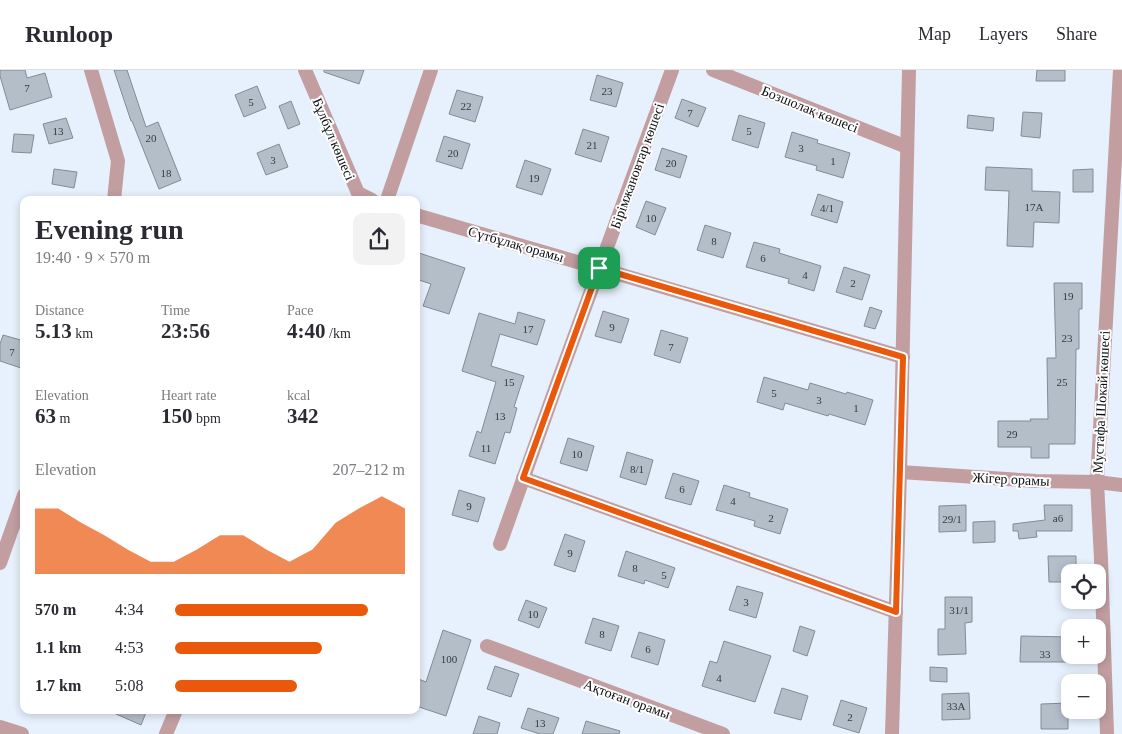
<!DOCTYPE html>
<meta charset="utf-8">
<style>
:root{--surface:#fff;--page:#f2f2f3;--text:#2b2b33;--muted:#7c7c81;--line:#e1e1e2;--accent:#ea580c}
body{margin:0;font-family:"Times New Roman",serif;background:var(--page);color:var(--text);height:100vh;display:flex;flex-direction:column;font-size:19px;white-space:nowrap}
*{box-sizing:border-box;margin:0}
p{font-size:16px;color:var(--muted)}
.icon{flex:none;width:28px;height:28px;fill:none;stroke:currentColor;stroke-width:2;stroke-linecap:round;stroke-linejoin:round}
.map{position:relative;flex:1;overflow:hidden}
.sheet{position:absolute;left:20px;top:126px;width:400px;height:518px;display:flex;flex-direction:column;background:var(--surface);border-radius:10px;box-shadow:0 2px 8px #0003}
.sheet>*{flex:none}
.tools{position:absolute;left:1061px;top:494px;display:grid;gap:10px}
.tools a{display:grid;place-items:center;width:45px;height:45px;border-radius:10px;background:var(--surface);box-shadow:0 2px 8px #0003;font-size:25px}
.pin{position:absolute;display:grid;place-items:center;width:42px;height:42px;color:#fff;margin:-21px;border-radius:10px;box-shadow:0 2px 8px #0006}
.round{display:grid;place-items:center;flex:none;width:52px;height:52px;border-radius:10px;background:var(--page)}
.headline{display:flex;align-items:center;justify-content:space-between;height:85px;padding:0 15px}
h1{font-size:28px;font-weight:600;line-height:38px}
.figures{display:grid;grid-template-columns:repeat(3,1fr);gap:8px;height:85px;padding:5px 15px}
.figures div{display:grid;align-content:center}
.figures b{font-size:21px;font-weight:600}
.figures small{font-size:14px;font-weight:400}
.figures p{font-size:14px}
.chart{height:140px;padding:10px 15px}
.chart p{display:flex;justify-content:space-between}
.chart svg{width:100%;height:90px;margin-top:5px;fill:var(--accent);opacity:.7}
ul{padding:0 15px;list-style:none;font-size:16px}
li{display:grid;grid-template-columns:80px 60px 1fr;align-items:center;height:38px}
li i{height:12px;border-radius:6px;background:var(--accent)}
header{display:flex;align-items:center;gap:30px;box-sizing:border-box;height:70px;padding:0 25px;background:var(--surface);border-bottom:1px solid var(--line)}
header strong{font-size:24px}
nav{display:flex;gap:28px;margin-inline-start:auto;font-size:18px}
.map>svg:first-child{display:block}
.building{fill:#b4bec9;stroke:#828b96}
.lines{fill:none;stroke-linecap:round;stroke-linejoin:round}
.street{stroke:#c29ea1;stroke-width:14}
.route-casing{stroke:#fff;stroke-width:10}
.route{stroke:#ea580c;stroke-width:6}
.labels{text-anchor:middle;stroke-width:4;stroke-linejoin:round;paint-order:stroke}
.number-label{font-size:11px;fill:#353b40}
.street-label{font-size:14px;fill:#0b0f12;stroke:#fff}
</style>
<header>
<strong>Runloop</strong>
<nav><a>Map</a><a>Layers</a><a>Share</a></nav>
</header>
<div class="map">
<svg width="1122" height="664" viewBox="0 0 1122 664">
<rect width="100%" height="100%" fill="#e7f1fd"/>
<g class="building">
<path d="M 0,0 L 25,0 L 27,8 L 45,3 L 52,27 L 10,40 L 0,6 Z"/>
<path d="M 114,0 L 127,0 L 146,57 L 158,52 L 181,110 L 159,119 L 132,51 L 131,51 Z"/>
<path d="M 324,0 L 364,0 L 359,14 L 324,2 Z"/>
<path d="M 1037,0 L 1065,0 L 1065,11 L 1036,11 Z"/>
<path d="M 597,5 L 623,13 L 616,37 L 590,30 Z"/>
<path d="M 257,16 L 266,38 L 244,47 L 235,25 Z"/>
<path d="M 457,20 L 483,27 L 475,52 L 449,44 Z"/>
<path d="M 682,29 L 706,38 L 698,57 L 675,48 Z"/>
<path d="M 291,31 L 300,54 L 288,59 L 279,36 Z"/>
<path d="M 1023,42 L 1042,43 L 1040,68 L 1021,66 Z"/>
<path d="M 739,45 L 765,53 L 758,78 L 732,70 Z"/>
<path d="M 968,45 L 994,48 L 993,61 L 967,58 Z"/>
<path d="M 66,48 L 73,68 L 49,74 L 43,54 Z"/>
<path d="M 583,59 L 609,67 L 601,92 L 575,84 Z"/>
<path d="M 792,62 L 818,70 L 817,73 L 850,83 L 843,108 L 816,100 L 817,96 L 785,87 Z"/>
<path d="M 14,64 L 34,65 L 31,83 L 12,82 Z"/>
<path d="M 444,66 L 470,74 L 462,99 L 436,91 Z"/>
<path d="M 279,74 L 288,97 L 266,105 L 257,83 Z"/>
<path d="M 662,78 L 687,86 L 680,108 L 655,100 Z"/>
<path d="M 525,90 L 551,99 L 542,125 L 516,117 Z"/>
<path d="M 986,97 L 1032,99 L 1032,121 L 1060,122 L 1059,153 L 1034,152 L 1033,177 L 1007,176 L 1009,121 L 985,120 Z"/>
<path d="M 54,99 L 77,102 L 74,118 L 52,114 Z"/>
<path d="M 1093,99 L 1093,122 L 1073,122 L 1073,100 Z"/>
<path d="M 818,124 L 843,132 L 837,153 L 811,145 Z"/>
<path d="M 646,131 L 666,138 L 655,165 L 636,157 Z"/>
<path d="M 705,155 L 731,163 L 723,188 L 697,180 Z"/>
<path d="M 754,172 L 780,179 L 779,183 L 821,196 L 814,221 L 788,213 L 789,209 L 746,197 Z"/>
<path d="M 416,182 L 465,198 L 449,244 L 423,236 L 431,214 L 416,209 Z"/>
<path d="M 844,197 L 870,205 L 862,230 L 836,222 Z"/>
<path d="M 1054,213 L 1082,213 L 1082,239 L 1079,239 L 1079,279 L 1076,279 L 1075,374 L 1049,374 L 1049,388 L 1031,388 L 1031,377 L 998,377 L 998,351 L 1031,351 L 1030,349 L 1048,349 L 1047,288 L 1056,288 Z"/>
<path d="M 870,237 L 882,241 L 875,259 L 864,256 Z"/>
<path d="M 603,241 L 629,249 L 621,273 L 595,266 Z"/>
<path d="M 518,242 L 545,250 L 537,275 L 500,264 L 491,296 L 524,306 L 514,337 L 517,338 L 510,363 L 505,362 L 495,394 L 469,386 L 477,361 L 481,363 L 496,312 L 462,301 L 479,243 L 515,254 Z"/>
<path d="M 661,260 L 688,268 L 680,293 L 654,285 Z"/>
<path d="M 3,265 L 24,271 L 24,290 L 21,298 L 0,291 L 0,274 Z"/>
<path d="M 764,307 L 808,320 L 810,313 L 846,324 L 847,322 L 873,330 L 865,355 L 829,344 L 828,346 L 785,333 L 783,340 L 757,332 Z"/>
<path d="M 568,368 L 594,376 L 587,401 L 560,393 Z"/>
<path d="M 627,382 L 653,390 L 646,415 L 620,407 Z"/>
<path d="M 673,403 L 699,411 L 691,435 L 665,428 Z"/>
<path d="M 724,415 L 750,423 L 749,427 L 788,439 L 780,464 L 754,456 L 755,451 L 716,440 Z"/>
<path d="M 459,420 L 485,428 L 478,452 L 452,445 Z"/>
<path d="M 966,435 L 966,461 L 939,462 L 939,436 Z"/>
<path d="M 1044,435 L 1072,435 L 1072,461 L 1036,461 L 1037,467 L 1019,469 L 1018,461 L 1013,461 L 1013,454 L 1045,450 Z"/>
<path d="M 995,451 L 995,472 L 973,473 L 973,452 Z"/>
<path d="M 565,464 L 585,471 L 575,502 L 554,495 Z"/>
<path d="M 626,481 L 675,498 L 668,518 L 645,510 L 644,514 L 618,506 Z"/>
<path d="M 1048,486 L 1076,486 L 1076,502 L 1070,502 L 1070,512 L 1049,512 Z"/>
<path d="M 737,516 L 763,523 L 756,548 L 729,540 Z"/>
<path d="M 945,527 L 972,527 L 972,552 L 965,553 L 966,584 L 938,585 L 938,559 L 945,559 Z"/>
<path d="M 526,530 L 547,538 L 539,558 L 518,550 Z"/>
<path d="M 593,548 L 619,556 L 611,581 L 585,573 Z"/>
<path d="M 800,556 L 815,561 L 807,586 L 793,581 Z"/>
<path d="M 443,560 L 471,570 L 446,646 L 416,636 L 416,608 L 426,612 Z"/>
<path d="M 639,562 L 665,570 L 658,595 L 631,587 Z"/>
<path d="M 1021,566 L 1070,567 L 1070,592 L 1020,592 Z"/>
<path d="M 724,571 L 771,586 L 755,632 L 702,616 L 710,591 L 717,593 Z"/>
<path d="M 495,596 L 519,604 L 511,627 L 487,619 Z"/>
<path d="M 930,597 L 947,598 L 947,612 L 930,611 Z"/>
<path d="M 782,618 L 808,626 L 801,650 L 774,643 Z"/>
<path d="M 969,623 L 970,649 L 942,650 L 942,624 Z"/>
<path d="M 841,630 L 867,638 L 859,663 L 833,655 Z"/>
<path d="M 1068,633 L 1068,659 L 1041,659 L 1041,634 Z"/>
<path d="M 528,638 L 559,648 L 553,664 L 540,664 L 521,658 Z"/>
<path d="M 107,640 L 147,640 L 141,655 Z"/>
<path d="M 479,646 L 500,653 L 497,664 L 473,664 Z"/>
<path d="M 586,651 L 620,661 L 619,664 L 582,664 Z"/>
</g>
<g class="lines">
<g class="street">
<path d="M 91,0 L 118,91 L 114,130"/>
<path d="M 305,0 L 358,123 L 372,130"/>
<path d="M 713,0 L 907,77"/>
<path d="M 387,130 L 431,0"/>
<path d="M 416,145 L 903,287"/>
<path d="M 900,402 L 1036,411 L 1097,412 L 1122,415"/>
<path d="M 523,408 L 896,542"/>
<path d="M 500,474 L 558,311 L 672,0"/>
<path d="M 0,493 L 24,425"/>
<path d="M 487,576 L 723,664"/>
<path d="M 0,657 L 22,664"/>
<path d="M 166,664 L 176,640"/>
<path d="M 892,664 L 900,402 L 909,0"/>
<path d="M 1107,664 L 1101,489 L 1097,412 L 1120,0"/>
</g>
</g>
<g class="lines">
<defs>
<path id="route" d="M 599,198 L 903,287 L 896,542 L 523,408 Z"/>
</defs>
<use href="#route" class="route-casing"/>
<use href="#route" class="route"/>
</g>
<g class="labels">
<g class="number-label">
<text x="27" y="22">7</text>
<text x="607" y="25">23</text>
<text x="251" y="36">5</text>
<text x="466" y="40">22</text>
<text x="690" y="47">7</text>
<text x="58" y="65">13</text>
<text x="749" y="65">5</text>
<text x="151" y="72">20</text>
<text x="592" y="79">21</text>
<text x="801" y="82">3</text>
<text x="453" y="87">20</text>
<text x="273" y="94">3</text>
<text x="833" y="95">1</text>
<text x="671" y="97">20</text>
<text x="166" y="107">18</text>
<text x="534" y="112">19</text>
<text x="1034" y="141">17А</text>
<text x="827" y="142">4/1</text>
<text x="651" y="152">10</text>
<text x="714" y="175">8</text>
<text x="763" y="192">6</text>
<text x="805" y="209">4</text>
<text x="853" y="217">2</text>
<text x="1068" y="230">19</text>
<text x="612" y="261">9</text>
<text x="528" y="263">17</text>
<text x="1067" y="272">23</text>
<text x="671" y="281">7</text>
<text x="12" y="286">7</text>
<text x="509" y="316">15</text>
<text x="1062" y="316">25</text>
<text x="774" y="327">5</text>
<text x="819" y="334">3</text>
<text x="856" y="342">1</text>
<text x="500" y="350">13</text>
<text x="1012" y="368">29</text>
<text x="486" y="382">11</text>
<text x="577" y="388">10</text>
<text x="637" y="403">8/1</text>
<text x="682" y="423">6</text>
<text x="733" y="435">4</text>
<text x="469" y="440">9</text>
<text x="771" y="452">2</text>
<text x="1058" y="452">а6</text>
<text x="952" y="453">29/1</text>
<text x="570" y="487">9</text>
<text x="635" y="502">8</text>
<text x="664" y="509">5</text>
<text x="746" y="536">3</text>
<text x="959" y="544">31/1</text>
<text x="533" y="548">10</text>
<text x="602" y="568">8</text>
<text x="648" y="583">6</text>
<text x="1045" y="588">33</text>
<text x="449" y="593">100</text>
<text x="719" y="612">4</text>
<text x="956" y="640">33А</text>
<text x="850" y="651">2</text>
<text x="540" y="657">13</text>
</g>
<g class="street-label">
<text transform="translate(810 39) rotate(22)" y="5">Бозшолақ көшесі</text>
<text transform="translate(334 69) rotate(67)" y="5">Бұлбұл көшесі</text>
<text transform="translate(637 96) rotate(-70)" y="5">Бірімжановтар көшесі</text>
<text transform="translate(516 174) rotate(16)" y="5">Cүтбұлақ орамы</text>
<text transform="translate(1101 332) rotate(-87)" y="5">Мустафа Шокай көшесі</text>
<text transform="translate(1011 409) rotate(3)" y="5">Жігер орамы</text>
<text transform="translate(627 629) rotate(20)" y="5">Ақтоған орамы</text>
</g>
</g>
</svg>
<div class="tools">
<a><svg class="icon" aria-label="locate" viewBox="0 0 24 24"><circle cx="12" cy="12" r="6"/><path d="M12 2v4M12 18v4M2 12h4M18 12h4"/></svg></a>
<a>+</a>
<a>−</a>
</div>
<div class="pin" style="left:599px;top:198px;background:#1e9e55"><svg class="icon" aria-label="arrive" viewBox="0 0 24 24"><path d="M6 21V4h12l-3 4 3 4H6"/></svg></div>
<section class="sheet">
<div class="headline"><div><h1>Evening run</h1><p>19:40 · 9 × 570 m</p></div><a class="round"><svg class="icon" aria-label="share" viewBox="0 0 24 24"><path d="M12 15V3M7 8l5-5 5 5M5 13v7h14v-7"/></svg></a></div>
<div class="figures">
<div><p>Distance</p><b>5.13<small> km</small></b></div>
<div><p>Time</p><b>23:56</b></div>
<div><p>Pace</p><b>4:40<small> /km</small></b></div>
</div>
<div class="figures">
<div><p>Elevation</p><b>63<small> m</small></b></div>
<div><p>Heart rate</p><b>150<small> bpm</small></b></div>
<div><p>kcal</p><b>342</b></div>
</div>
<div class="chart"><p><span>Elevation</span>207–212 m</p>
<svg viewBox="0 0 160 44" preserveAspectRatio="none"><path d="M0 44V12L10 12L20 19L30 25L40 32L50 38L60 38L70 32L80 25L90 25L100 32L110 38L120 32L130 19L140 12L150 6L160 12V44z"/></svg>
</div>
<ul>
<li><b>570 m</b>4:34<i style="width:84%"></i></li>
<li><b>1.1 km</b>4:53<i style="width:64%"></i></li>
<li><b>1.7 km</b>5:08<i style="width:53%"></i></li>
</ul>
</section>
</div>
